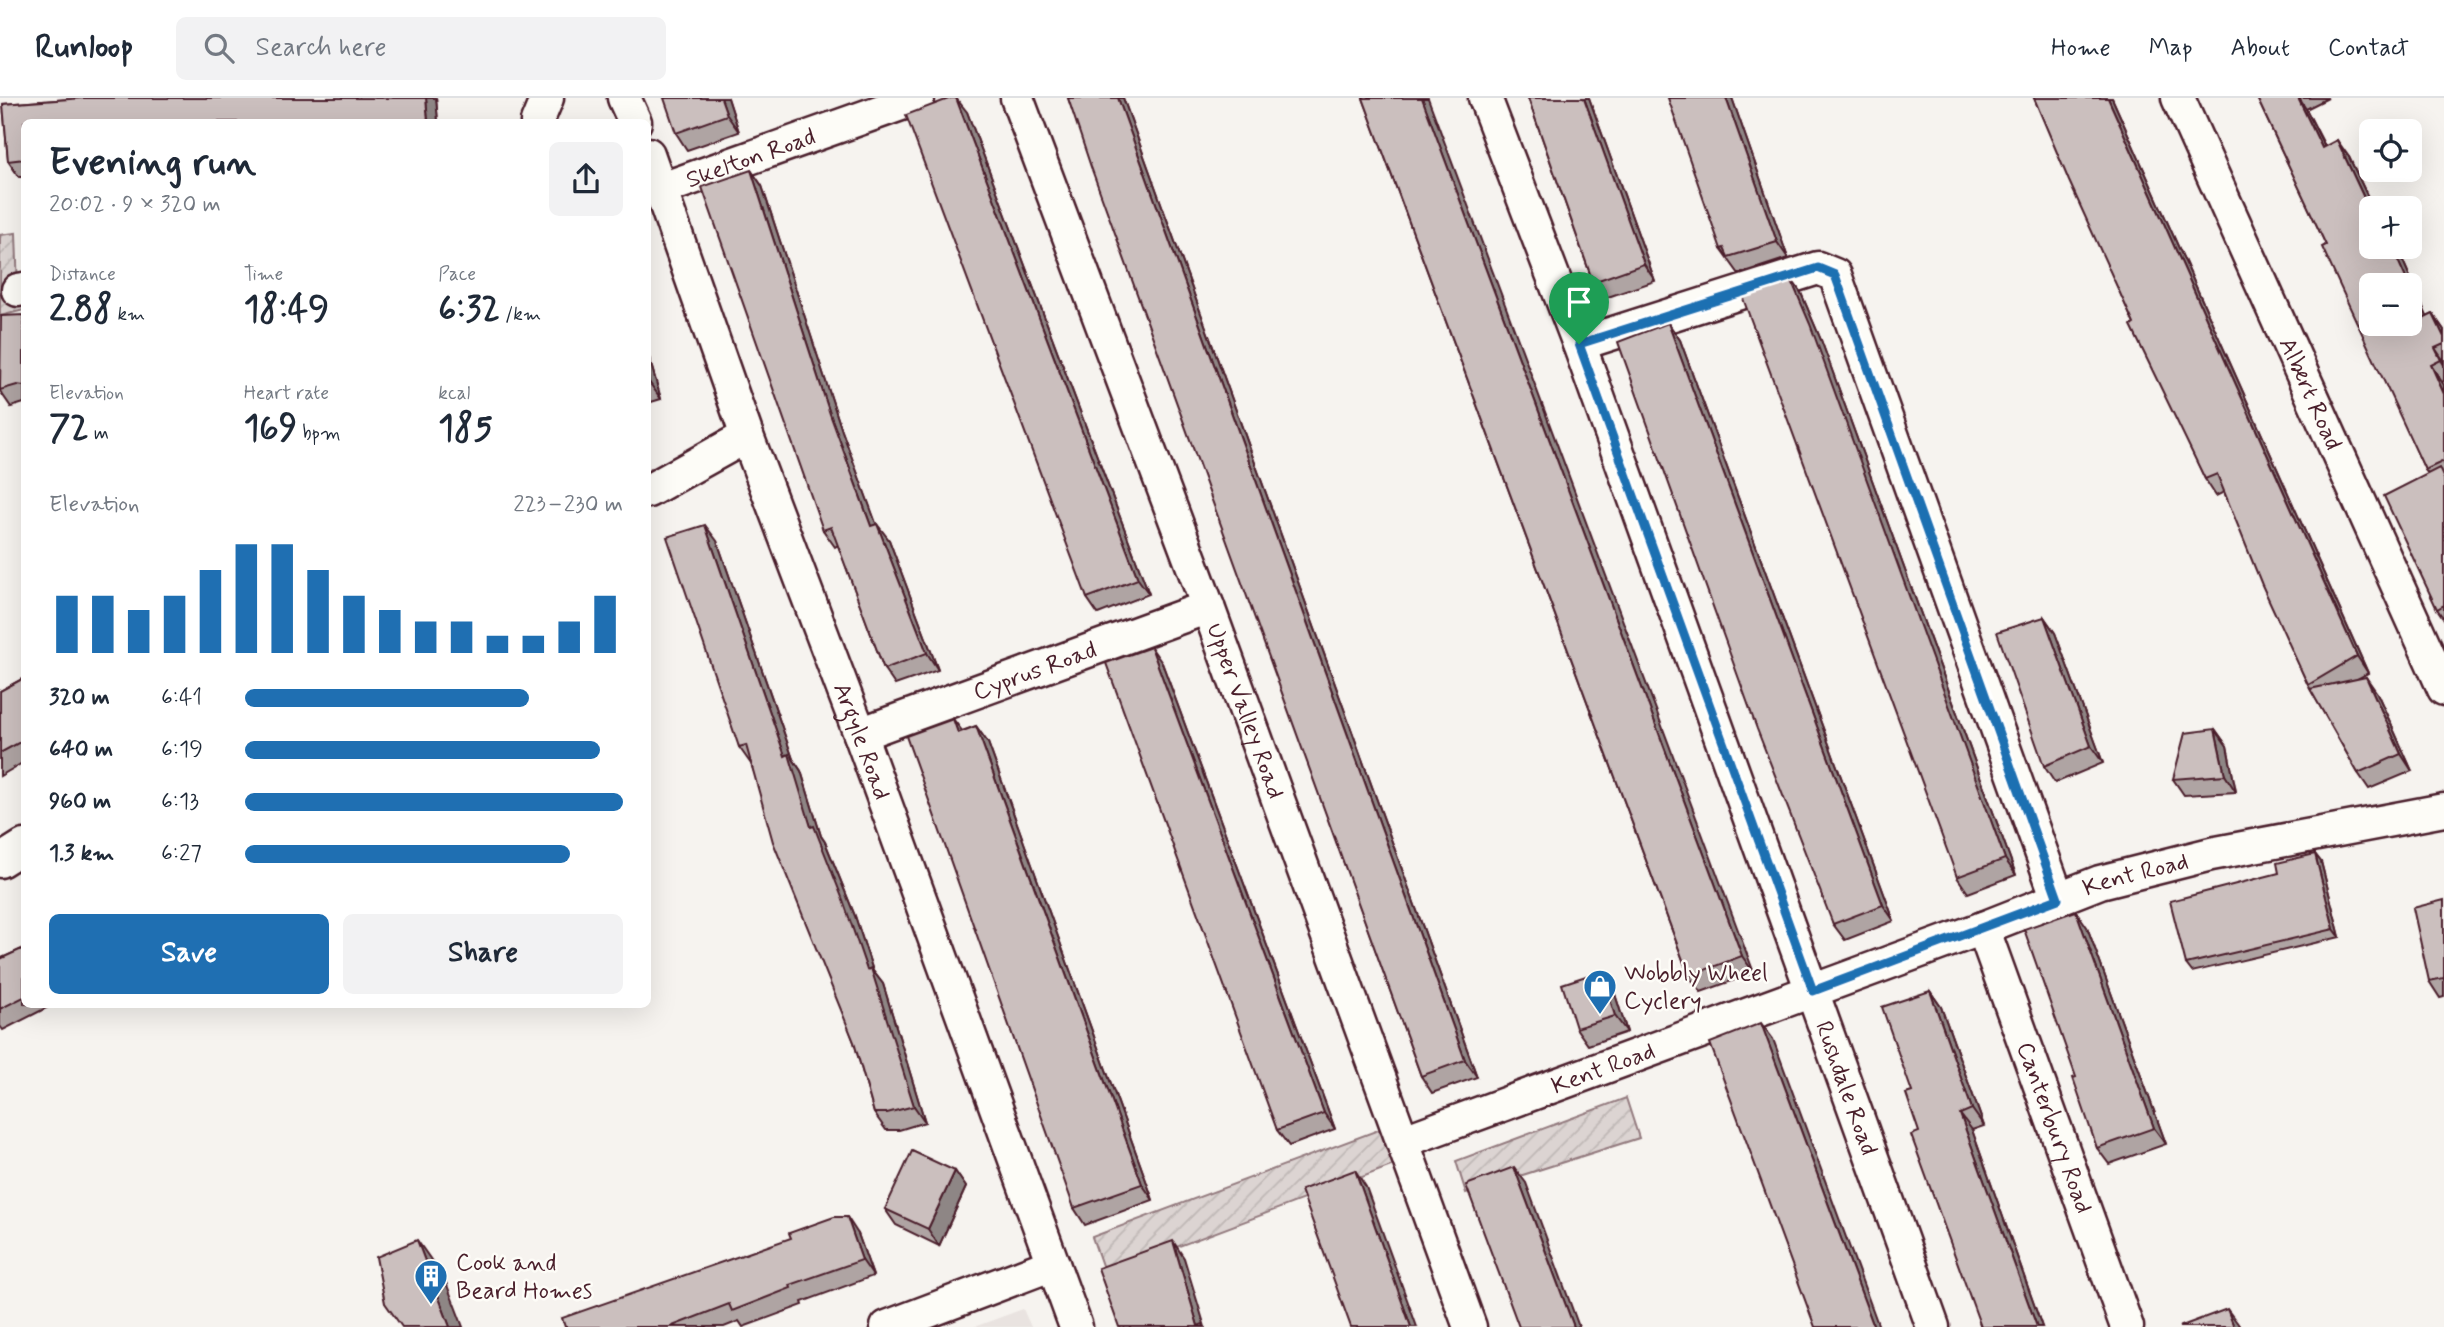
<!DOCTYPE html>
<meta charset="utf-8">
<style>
:root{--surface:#fff;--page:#f2f2f3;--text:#1f2937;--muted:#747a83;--line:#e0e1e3;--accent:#1f6fb2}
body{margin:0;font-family:Mynerve,sans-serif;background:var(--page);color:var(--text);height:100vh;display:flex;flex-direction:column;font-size:26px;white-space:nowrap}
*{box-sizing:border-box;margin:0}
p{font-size:23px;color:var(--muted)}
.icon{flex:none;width:38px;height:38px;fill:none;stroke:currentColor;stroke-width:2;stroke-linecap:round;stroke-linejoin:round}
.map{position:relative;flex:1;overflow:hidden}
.drawer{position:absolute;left:21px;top:21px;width:630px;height:889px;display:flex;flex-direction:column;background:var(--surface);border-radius:10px;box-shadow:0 7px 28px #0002}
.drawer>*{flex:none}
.tools{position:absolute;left:2359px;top:21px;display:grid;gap:14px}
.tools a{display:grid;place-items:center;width:63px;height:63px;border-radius:10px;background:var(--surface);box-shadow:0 7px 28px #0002;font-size:35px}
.pin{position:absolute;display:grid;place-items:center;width:60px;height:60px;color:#fff;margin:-72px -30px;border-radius:50% 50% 50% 0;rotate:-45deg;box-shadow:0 0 7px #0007}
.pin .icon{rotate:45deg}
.round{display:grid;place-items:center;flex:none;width:74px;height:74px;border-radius:10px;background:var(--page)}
.headline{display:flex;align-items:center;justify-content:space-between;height:119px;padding:0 28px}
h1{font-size:38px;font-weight:800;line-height:52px}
.figures{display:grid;grid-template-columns:repeat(3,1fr);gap:10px;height:119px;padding:7px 28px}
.figures div{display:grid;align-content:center}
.figures b{font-size:35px;font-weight:800}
.figures small{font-size:19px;font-weight:400}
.figures p{font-size:19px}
.chart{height:196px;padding:14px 28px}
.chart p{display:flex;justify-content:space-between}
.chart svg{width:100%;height:126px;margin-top:7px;stroke:var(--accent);stroke-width:6}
.primary-button{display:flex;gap:14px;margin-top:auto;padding:14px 28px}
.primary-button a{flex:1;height:80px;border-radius:10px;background:var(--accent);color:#fff;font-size:28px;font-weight:800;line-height:80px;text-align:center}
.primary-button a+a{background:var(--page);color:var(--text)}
ul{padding:0 28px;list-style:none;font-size:23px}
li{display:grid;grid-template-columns:112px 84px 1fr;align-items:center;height:52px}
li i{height:18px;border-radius:9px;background:var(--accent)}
header{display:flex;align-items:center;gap:42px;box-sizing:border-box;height:98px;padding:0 35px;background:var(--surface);border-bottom:2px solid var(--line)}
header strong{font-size:33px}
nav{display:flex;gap:38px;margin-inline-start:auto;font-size:24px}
.search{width:490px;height:63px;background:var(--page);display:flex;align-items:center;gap:18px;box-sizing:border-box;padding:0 24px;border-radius:10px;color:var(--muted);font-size:26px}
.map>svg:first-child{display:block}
.built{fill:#e9e3e0}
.garden{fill:url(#garden-furrows);stroke:#937a7e;stroke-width:2}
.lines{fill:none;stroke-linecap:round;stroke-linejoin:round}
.minor-casing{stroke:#4a1f2b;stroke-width:37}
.minor{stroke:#fdfcf7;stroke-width:32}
.wall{fill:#afa4a3;stroke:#4a1f2b;stroke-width:2}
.shaded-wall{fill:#8e8685;stroke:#4a1f2b;stroke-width:2}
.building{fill:#cbbfbe;stroke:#4a1f2b;stroke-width:2}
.route-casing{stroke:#fff;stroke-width:14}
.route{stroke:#1f6fb2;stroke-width:9}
.labels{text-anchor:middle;stroke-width:5;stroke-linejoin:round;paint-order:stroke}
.street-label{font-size:24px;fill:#4a1f2b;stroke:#fdfcf7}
.poi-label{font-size:24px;fill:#4a1f2b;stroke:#fdfcf7;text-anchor:start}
</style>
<header>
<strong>Runloop</strong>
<div class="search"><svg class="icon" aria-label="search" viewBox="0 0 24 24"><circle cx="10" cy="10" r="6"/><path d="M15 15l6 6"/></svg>Search here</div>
<nav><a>Home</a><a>Map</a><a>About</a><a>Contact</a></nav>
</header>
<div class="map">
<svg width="2444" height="1229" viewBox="0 0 2444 1229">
<defs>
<pattern id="garden-furrows" width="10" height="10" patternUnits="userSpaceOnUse" patternTransform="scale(1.75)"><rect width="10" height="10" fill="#dcd4d2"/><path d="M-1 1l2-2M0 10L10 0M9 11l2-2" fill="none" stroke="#beb6b4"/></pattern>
</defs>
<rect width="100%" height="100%" fill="#f6f3ef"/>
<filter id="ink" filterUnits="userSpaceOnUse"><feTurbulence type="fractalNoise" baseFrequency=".0143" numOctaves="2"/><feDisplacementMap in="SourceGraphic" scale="14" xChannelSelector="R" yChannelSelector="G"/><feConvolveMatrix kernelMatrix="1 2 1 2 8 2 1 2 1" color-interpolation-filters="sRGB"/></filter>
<g filter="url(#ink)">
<path class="built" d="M 1023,1211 L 1031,1229 L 974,1229 Z"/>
<g class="garden">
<path d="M 16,135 L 18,192 L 24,212 L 0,218 L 0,137 Z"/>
<path d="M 1626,1000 L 1639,1040 L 1466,1095 L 1456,1063 Z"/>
<path d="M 1389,1028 L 1402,1064 L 1105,1176 L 1092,1139 Z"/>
</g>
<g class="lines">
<defs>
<g id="minor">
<path d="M 624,0 L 635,24"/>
<path id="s1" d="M 1017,0 L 1208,509 L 1470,1229"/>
<path id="s2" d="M 1485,0 L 1579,246 L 1933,1229"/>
<path id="s3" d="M 2178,0 L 2444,591"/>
<path d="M 537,24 L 547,0"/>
<path id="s4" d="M 648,56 L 747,338 L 860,636 L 1076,1229"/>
<path id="s5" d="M 662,91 L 918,0"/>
<path d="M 18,192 L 24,191"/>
<path d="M 1579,246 L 1818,170 L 1835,177 L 2058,801"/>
<path d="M 648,393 L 747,338"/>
<path id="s6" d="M 860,636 L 1208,509"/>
<path d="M 0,763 L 24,748"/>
<path id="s7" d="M 1983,830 L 2127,1229"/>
<path id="s8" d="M 1404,1043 L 1983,830 L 2100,784 L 2211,756 L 2444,712"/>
<path d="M 887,1229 L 1053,1166"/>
</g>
</defs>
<use href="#minor" class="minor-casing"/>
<use href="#minor" class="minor"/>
</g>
<g class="wall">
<path d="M 83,0 L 436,0 L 438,24 L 24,24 L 24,79 L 19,79 L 8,63 L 3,6 Z"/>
<path d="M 728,0 L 739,34 L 687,52 L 676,35 Z"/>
<path d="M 1068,0 L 1123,0 L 1477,979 L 1432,995 L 1421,978 Z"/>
<path d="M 1363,0 L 1754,875 L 1701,894 L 1689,878 Z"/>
<path d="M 1528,0 L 1589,0 L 1655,183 L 1605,200 L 1593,184 Z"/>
<path d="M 1732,0 L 1788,160 L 1739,176 L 1721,151 Z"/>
<path d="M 2034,0 L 2112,0 L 2368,575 L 2359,580 L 2377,595 L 2412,673 L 2369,691 L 2358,675 L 2308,587 L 2224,394 L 2216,398 L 2205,381 L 2134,226 Z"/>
<path d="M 2257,0 L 2328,0 L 2306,11 L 2325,48 L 2349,59 L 2373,110 L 2371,110 L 2371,149 L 2397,149 L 2427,219 L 2433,216 L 2444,232 L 2444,283 L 2442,284 L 2444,287 L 2444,521 L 2437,511 L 2428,376 L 2425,372 L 2326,147 Z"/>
<path d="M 967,14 L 1149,496 L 1098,516 L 1087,500 Z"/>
<path d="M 751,72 L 762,88 L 842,333 L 876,426 L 889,442 L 938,572 L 895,587 L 884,571 L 838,447 L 835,449 L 823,432 Z"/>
<path d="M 1790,179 L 1801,195 L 1821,242 L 2016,777 L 1968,795 L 1957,779 Z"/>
<path d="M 24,217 L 24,305 L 11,309 L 0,293 Z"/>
<path d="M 1668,225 L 1680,242 L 1894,823 L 1845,842 L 1833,826 Z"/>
<path d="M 648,256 L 661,301 L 648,305 Z"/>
<path d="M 717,443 L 793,661 L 801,673 L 821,738 L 825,744 L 855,818 L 873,873 L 883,886 L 925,1024 L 899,1032 L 886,1032 L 874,1015 L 854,944 L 751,666 L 739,649 Z"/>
<path d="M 2044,519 L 2055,535 L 2103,665 L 2055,685 L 2044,668 Z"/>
<path d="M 1162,565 L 1335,1031 L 1289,1048 L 1277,1032 Z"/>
<path d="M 24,580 L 24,664 L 0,678 L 0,593 Z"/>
<path d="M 953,621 L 962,633 L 976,628 L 988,645 L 1153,1102 L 1085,1127 L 1074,1110 Z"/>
<path d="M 2215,631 L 2227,648 L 2236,694 L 2184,697 L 2173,681 Z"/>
<path d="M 2315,756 L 2321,764 L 2340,839 L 2192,874 L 2186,866 L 2279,775 Z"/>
<path d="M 2444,802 L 2444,899 L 2440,900 L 2429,883 Z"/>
<path d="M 2087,829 L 2166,1046 L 2109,1066 L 2097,1050 L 2076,979 Z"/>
<path d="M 24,850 L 24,906 L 54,906 L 3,932 L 0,928 L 0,861 Z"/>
<path d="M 1613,890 L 1627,934 L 1588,947 L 1576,930 Z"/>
<path d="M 1930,893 L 1941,909 L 1984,1028 L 1972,1032 L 2042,1229 L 1981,1229 L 1912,994 Z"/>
<path d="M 955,1073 L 966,1089 L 939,1148 L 896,1127 L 885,1111 Z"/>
<path d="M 858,1136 L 873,1178 L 802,1204 L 803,1207 L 743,1229 L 739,1223 L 724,1229 L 565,1229 Z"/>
</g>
<g class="shaded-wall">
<path d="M 426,0 L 436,0 L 438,24 L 428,24 Z"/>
<path d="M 721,0 L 728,0 L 739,34 L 727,17 Z"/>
<path d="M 956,0 L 967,14 L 1149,496 L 1138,481 Z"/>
<path d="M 1118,0 L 1123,0 L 1477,979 L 1465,962 Z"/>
<path d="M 1422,0 L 1428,0 L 1754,875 L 1742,858 Z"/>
<path d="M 1584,0 L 1589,0 L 1655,183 L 1644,166 Z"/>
<path d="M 1726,0 L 1732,0 L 1788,160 L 1777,144 Z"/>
<path d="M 2108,0 L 2112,0 L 2368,575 L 2357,558 Z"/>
<path d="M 2298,0 L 2299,0 L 2306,11 L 2333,66 L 2322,50 Z"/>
<path d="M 2337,42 L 2349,59 L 2373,110 L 2371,110 L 2371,115 Z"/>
<path d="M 751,72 L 762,88 L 842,333 L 883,444 L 871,428 L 830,316 Z"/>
<path d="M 2392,149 L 2397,149 L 2435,237 L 2423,221 Z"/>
<path d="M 1790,179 L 1801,195 L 1821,242 L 2016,777 L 2005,761 Z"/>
<path d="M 2433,216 L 2444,232 L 2444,239 Z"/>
<path d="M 1668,225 L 1680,242 L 1894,823 L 1883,807 Z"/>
<path d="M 2435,250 L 2444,263 L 2444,267 L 2441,262 Z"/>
<path d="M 648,256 L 661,301 L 649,284 L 648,278 Z"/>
<path d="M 2431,267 L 2442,284 L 2444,287 L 2444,296 Z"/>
<path d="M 877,426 L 889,442 L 938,572 L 927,555 Z"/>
<path d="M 705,427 L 717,443 L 793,661 L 801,673 L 821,738 L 825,744 L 855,818 L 873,873 L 883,886 L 925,1024 L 914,1008 L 867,872 L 811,729 L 785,658 Z"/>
<path d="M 2044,519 L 2055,535 L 2103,665 L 2091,648 Z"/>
<path d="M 1151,549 L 1162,565 L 1335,1031 L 1324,1015 Z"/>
<path d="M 2366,579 L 2377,595 L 2412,673 L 2401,656 Z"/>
<path d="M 953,621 L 965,637 L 958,635 Z"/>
<path d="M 976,628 L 988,645 L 1153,1102 L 1142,1086 Z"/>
<path d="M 2215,631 L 2227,648 L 2236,694 L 2225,677 Z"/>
<path d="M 2315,756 L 2321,764 L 2340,839 L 2334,831 Z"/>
<path d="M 2076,813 L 2087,829 L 2166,1046 L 2154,1030 Z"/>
<path d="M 1601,873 L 1613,890 L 1627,934 L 1615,918 Z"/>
<path d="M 1930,893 L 1941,909 L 1984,1028 L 1972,1011 Z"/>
<path d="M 1761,925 L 1773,941 L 1879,1229 L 1874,1229 Z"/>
<path d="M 1960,1016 L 1972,1032 L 2042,1229 L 2037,1229 Z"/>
<path d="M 1514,1069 L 1526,1085 L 1579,1229 L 1574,1229 Z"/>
<path d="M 1355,1072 L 1366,1089 L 1417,1229 L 1411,1229 Z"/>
<path d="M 955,1073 L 966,1089 L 939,1148 L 928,1131 Z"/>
<path d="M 847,1119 L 858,1136 L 873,1178 L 862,1162 Z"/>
<path d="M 417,1142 L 445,1182 L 463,1229 L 450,1229 Z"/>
<path d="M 1173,1143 L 1184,1160 L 1205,1229 L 1199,1229 L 1198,1228 Z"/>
<path d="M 2227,1211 L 2239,1227 L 2239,1229 L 2234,1229 Z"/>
</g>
<g class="building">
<path d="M 83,0 L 426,0 L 428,24 L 24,24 L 24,61 L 8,63 L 3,6 Z"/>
<path d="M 664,0 L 721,0 L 727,17 L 676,35 Z"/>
<path d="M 951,0 L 956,0 L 1138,481 L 1087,500 L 906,17 Z"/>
<path d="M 1068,0 L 1118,0 L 1465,962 L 1421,978 L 1091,69 Z"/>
<path d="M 1363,0 L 1422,0 L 1742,858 L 1689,878 Z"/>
<path d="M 1528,0 L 1584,0 L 1644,166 L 1593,184 Z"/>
<path d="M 1668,0 L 1726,0 L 1777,144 L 1728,159 L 1724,150 L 1721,151 Z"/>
<path d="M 2034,0 L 2108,0 L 2357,558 L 2308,587 L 2262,487 L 2217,376 L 2205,381 L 2131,228 L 2134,226 L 2069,83 Z"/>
<path d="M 2257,0 L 2298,0 L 2322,50 L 2337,42 L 2371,115 L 2371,149 L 2392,149 L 2409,187 L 2371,187 L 2371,226 L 2410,226 L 2410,189 L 2423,221 L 2433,216 L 2444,239 L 2444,246 L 2435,250 L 2441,262 L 2431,267 L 2444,296 L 2444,363 L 2425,372 L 2322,149 L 2326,147 Z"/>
<path d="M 751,72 L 830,316 L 871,428 L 877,426 L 927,555 L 884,571 L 831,429 L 823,432 L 702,89 Z"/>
<path d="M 1790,179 L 1810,226 L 2005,761 L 1957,779 L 1741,195 Z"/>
<path d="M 24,217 L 24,288 L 17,287 L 0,292 L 1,218 Z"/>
<path d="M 1668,225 L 1883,807 L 1833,826 L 1757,631 L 1618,244 Z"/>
<path d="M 2439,370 L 2444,381 L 2444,507 L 2437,511 L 2384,398 Z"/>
<path d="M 705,427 L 785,658 L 789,656 L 811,729 L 814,728 L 843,802 L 867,872 L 871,870 L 914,1008 L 887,1015 L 874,1015 L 854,944 L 773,744 L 746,647 L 739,649 L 667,439 Z"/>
<path d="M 2044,519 L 2091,648 L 2044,668 L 1997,534 Z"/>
<path d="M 1151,549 L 1324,1015 L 1277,1032 L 1106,565 Z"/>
<path d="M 2366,579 L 2401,656 L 2358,675 L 2310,591 Z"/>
<path d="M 24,580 L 24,642 L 0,655 L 0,593 Z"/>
<path d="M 953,621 L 958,635 L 976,628 L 1142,1086 L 1074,1110 L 906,638 Z"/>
<path d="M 2215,631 L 2225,677 L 2173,681 L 2185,635 Z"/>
<path d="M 2315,756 L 2334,831 L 2186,866 L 2170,803 L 2279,775 L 2277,765 Z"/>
<path d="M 2444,802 L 2444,880 L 2429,883 L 2413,810 Z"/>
<path d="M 2076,813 L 2154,1030 L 2097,1050 L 2073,980 L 2076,979 L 2024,831 Z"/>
<path d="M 24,850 L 24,899 L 0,911 L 0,861 Z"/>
<path d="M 1601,873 L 1615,918 L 1576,930 L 1562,886 Z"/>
<path d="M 1930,893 L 1972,1011 L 1960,1016 L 2037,1229 L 1981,1229 L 1911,1037 L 1919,1034 L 1906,996 L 1912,994 L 1882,909 Z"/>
<path d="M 1761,925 L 1874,1229 L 1815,1229 L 1710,945 Z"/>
<path d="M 912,1053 L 955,1073 L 928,1131 L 885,1111 Z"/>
<path d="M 1514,1069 L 1574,1229 L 1519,1229 L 1466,1087 Z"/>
<path d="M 1355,1072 L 1411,1229 L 1351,1229 L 1301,1092 Z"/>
<path d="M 834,1119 L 847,1119 L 862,1162 L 790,1187 L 791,1190 L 732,1213 L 729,1206 L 670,1229 L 565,1229 L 562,1220 L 791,1140 L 789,1135 Z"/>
<path d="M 417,1142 L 450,1229 L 402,1229 L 385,1205 L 376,1159 Z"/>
<path d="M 1173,1143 L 1198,1228 L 1203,1226 L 1204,1229 L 1119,1229 L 1098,1170 Z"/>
<path d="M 2227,1211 L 2234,1229 L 2179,1229 Z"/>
</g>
</g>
<g class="lines" filter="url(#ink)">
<defs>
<path id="route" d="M 1818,170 L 1835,177 L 2058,801 L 1813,893 L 1579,246 Z"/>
</defs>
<use href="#route" class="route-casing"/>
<use href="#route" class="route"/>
</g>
<defs>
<symbol id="shop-pin" viewBox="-11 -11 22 30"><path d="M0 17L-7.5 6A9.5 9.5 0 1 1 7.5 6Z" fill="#1f6fb2" stroke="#fdfcf7"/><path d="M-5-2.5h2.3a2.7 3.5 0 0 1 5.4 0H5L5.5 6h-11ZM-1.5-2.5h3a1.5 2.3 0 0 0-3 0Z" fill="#fff"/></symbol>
<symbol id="building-pin" viewBox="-11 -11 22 30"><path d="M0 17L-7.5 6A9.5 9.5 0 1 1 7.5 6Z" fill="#1f6fb2" stroke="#fdfcf7"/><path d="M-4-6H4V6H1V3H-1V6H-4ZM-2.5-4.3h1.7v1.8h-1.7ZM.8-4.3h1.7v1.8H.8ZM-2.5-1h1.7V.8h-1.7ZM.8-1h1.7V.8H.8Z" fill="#fff"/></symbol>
</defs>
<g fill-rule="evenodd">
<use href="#shop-pin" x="1581" y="869" width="38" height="52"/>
<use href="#building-pin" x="412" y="1159" width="38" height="52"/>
</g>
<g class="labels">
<g class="street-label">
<text dy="8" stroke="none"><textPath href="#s5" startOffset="94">Skelton Road</textPath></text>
<text dy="8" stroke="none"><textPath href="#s3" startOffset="324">Albert Road</textPath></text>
<text dy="8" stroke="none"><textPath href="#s6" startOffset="186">Cyprus Road</textPath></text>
<text dy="8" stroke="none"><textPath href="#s1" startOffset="654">Upper Valley Road</textPath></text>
<text dy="8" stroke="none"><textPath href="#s4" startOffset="625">Argyle Road</textPath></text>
<text dy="8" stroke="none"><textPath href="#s8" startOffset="779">Kent Road</textPath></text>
<text dy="8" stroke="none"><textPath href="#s8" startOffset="212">Kent Road</textPath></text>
<text dy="8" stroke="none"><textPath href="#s2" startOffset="1054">Rushdale Road</textPath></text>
<text dy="8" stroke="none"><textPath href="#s7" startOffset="212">Canterbury Road</textPath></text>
</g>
<g class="poi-label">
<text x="1624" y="882">Wobbly Wheel<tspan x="1624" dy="28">Cyclery</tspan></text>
<text x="456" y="1172">Cook and<tspan x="456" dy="28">Beard Homes</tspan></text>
</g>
</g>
</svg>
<div class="tools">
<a><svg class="icon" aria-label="locate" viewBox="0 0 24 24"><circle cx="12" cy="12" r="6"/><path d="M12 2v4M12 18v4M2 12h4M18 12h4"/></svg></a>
<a>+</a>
<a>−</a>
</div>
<div class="pin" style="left:1579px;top:246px;background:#1e9e55"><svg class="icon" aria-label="arrive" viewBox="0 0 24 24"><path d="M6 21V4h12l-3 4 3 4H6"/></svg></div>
<section class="drawer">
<div class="headline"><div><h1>Evening run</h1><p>20:02 · 9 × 320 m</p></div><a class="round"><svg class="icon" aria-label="share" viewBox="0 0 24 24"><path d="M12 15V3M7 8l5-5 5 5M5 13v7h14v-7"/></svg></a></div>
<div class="figures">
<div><p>Distance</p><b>2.88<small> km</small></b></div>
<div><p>Time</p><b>18:49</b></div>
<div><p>Pace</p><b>6:32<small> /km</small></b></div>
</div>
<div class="figures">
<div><p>Elevation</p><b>72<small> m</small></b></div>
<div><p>Heart rate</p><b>169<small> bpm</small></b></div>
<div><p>kcal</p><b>185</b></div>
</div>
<div class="chart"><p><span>Elevation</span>223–230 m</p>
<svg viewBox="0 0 160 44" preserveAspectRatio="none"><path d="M5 44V24M15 44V24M25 44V29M35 44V24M45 44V15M55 44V6M65 44V6M75 44V15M85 44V24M95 44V29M105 44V33M115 44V33M125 44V38M135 44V38M145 44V33M155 44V24"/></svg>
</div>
<ul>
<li><b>320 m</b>6:41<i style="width:75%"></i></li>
<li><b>640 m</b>6:19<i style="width:94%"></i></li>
<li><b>960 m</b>6:13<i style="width:100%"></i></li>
<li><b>1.3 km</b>6:27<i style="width:86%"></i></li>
</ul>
<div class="primary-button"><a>Save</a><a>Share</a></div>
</section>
</div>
